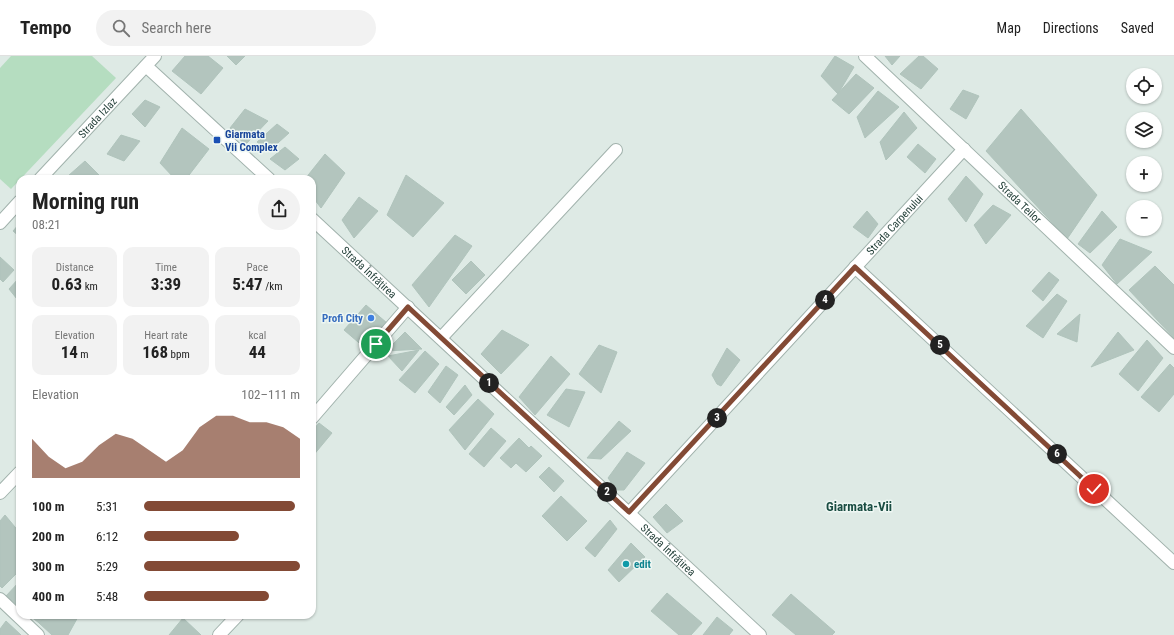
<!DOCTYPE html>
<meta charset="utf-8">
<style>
:root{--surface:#fff;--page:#f2f2f2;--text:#222;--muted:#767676;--line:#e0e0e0;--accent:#834a35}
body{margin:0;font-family:"Roboto Condensed",sans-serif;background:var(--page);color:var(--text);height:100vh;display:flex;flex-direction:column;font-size:15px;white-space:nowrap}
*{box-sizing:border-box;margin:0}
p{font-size:13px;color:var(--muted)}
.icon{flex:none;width:22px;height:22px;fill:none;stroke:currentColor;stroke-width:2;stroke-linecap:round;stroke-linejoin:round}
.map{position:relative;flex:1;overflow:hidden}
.drawer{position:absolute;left:16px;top:119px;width:300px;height:444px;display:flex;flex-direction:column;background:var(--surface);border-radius:12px;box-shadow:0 1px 3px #0004}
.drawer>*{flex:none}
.buttons{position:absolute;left:1126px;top:12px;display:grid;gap:8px}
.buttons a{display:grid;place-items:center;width:36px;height:36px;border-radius:50%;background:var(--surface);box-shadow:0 1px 3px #0004;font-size:20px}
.pin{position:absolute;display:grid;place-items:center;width:34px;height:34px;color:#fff;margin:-17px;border:2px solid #fff;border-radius:50%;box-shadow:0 1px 4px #0007}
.km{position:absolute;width:20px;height:20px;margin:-10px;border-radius:50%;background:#222;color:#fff;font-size:11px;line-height:20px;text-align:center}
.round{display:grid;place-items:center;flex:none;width:42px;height:42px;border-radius:21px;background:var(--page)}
.headline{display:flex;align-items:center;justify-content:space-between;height:68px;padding:0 16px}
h1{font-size:22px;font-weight:700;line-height:30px}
.metrics{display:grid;grid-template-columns:repeat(3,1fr);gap:6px;height:68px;padding:4px 16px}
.metrics div{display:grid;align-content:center;border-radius:10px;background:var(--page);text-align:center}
.metrics b{font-size:17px;font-weight:700}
.metrics small{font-size:11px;font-weight:400}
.metrics p{font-size:11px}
.chart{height:112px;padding:8px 16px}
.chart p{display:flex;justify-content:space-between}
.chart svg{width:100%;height:72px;margin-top:4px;fill:var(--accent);opacity:.7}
ul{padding:0 16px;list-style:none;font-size:13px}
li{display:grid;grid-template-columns:64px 48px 1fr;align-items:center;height:30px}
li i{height:10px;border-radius:5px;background:var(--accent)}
header{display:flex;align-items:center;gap:24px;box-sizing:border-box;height:56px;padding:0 20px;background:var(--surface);border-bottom:1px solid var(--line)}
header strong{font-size:19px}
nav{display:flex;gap:22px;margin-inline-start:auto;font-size:14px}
.search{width:280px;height:36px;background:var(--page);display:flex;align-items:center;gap:10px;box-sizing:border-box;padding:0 14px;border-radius:22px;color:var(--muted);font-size:15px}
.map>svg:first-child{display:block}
.green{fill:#b5ddc0}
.building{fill:#b3c5be;stroke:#b0c4bc}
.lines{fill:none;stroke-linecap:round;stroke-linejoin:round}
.minor-casing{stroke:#a1b2ac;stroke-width:14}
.minor{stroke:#fff;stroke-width:12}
.route-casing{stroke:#fff;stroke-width:8}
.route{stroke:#834a35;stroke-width:5}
.transit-dot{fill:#1a4fb4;stroke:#eef7f3;stroke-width:1.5}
.shop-dot{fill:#3f7fe0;stroke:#eef7f3;stroke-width:1.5}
.culture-dot{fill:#0f9aa8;stroke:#eef7f3;stroke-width:1.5}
.labels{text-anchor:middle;stroke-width:3;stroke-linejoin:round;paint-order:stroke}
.street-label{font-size:11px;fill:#1e3b34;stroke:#eef7f3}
.transit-label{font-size:11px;font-weight:bold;fill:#164399;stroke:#eef7f3;text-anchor:start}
.shop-label{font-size:11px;font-weight:bold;fill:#366cbe;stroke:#eef7f3;text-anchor:end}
.culture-label{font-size:11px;font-weight:bold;fill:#0d838f;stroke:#eef7f3;text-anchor:start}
.quarter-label{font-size:13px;font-weight:bold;fill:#1a4d42;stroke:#eef7f3}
</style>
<header>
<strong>Tempo</strong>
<div class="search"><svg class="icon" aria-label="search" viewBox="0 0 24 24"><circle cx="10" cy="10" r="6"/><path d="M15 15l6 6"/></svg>Search here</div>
<nav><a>Map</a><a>Directions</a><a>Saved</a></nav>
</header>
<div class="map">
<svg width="1174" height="579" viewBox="0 0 1174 579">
<rect width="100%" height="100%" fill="#deeae5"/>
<path class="green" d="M 11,0 L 92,0 L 116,22 L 11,133 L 0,123 L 0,12 Z"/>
<g class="building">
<path d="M 185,0 L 208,0 L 223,12 L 201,38 L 172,15 Z"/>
<path d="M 227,0 L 245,0 L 236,9 Z"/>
<path d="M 835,0 L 854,11 L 838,38 L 821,20 Z"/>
<path d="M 885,0 L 900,0 L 892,9 Z"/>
<path d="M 919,0 L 923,0 L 938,13 L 921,33 L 900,18 Z"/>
<path d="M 856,18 L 874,32 L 849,58 L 832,44 Z"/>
<path d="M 963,34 L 979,40 L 966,63 L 950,53 Z"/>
<path d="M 878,35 L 899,51 L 865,82 L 857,61 Z"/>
<path d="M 145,44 L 160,51 L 145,71 L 132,58 Z"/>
<path d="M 245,53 L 268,65 L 245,89 L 230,72 Z"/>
<path d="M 1021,53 L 1097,139 L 1067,183 L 986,95 Z"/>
<path d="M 904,56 L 917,72 L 886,104 L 880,86 Z"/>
<path d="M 277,68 L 289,77 L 269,95 L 257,86 Z"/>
<path d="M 182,72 L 209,93 L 186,123 L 175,123 L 160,107 Z"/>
<path d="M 121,79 L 140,85 L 124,105 L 107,98 Z"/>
<path d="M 918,88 L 936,103 L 925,117 L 907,101 Z"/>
<path d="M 285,91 L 299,103 L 285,114 L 270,103 Z"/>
<path d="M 325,98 L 345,117 L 321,152 L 312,140 L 312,123 L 305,123 Z"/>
<path d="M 85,105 L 103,123 L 71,123 L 68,120 Z"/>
<path d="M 406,119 L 444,147 L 413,181 L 387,159 Z"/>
<path d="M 966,120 L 983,138 L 966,166 L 948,143 Z"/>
<path d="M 359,141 L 378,155 L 354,182 L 342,164 Z"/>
<path d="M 993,149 L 1011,159 L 986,188 L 974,169 Z"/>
<path d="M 867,155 L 878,168 L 868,182 L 853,171 Z"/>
<path d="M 1102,155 L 1117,171 L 1090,197 L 1078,188 Z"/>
<path d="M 20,167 L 20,181 L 13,175 Z"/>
<path d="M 455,179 L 472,190 L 429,251 L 412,229 Z"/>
<path d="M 1120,183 L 1152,196 L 1117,228 L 1102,209 Z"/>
<path d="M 0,201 L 14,214 L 3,226 L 0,223 Z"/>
<path d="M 471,205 L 485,219 L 466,238 L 452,224 Z"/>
<path d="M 1155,210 L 1174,229 L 1174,282 L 1129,234 Z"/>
<path d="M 1049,216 L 1059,224 L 1043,245 L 1032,235 Z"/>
<path d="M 19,222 L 20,239 L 17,243 L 9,233 Z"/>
<path d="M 1057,238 L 1067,245 L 1043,282 L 1026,270 Z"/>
<path d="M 366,249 L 387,267 L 365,292 L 344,274 Z"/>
<path d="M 1080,258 L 1077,286 L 1057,278 Z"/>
<path d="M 502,274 L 529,289 L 501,318 L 481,298 Z"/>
<path d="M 405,276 L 422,293 L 386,295 Z"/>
<path d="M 1118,276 L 1134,294 L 1091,311 Z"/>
<path d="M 1147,284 L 1163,302 L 1138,335 L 1119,318 Z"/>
<path d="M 599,289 L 617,296 L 601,337 L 579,318 Z"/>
<path d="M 727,292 L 740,304 L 721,330 L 717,328 L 712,319 Z"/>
<path d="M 419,294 L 402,315 L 388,300 Z"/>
<path d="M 425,295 L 439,308 L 415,337 L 399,324 Z"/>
<path d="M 551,300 L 570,318 L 535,359 L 519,341 Z"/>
<path d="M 1170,308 L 1174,312 L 1174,338 L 1159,356 L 1141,341 Z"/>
<path d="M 446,310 L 458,319 L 440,347 L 428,336 Z"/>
<path d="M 465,329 L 472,339 L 454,359 L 446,351 Z"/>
<path d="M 566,333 L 585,336 L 569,371 L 547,359 Z"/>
<path d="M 478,343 L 494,358 L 465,394 L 449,374 Z"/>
<path d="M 619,365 L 631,375 L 601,403 L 587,402 Z"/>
<path d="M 319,367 L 332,377 L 312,401 L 312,375 Z"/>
<path d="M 491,372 L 506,385 L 484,411 L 469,398 Z"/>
<path d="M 519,382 L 529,392 L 531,390 L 542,400 L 526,416 L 516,407 L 511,412 L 500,402 Z"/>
<path d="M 627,396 L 645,407 L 624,434 L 617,434 L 608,422 Z"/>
<path d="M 549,411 L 564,425 L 554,436 L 539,421 Z"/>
<path d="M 561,440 L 587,465 L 567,485 L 542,460 Z"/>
<path d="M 666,448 L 683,465 L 667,477 L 653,461 Z"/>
<path d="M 5,459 L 20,477 L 20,514 L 2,532 L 0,530 L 0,465 Z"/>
<path d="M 610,464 L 617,473 L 595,501 L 585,492 Z"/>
<path d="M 631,487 L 645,501 L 619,526 L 608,514 Z"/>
<path d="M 20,525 L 20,551 L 6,540 Z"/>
<path d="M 667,537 L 702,567 L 691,579 L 679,579 L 651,555 Z"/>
<path d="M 791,538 L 835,576 L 832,579 L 796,579 L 772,559 Z"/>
<path d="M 29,559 L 48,559 L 39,567 Z"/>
<path d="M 48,559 L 79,559 L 68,579 L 52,579 L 39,567 Z"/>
<path d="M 717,561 L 733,574 L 729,579 L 703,579 Z"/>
<path d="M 183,562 L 201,579 L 169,579 Z"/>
<path d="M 6,565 L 21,579 L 0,579 L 0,573 Z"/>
</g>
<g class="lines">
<defs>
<g id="minor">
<path id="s1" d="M 865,0 L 1174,292"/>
<path d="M 146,10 L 269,123"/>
<path id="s2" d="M 40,123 L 155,0"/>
<path id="s3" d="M 312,163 L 760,579"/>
<path d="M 0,167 L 20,145"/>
<path d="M 855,211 L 1174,507"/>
<path d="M 441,282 L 616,94"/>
<path d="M 312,362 L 408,251"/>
<path d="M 0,437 L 20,416"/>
<path id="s4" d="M 629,457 L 964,93"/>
<path d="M 0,543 L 38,579"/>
<path d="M 219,579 L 238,559"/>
</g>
</defs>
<use href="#minor" class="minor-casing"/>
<use href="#minor" class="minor"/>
</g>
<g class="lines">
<defs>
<path id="route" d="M 376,288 L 408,251 L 629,456 L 855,211 L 1094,433"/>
</defs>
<use href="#route" class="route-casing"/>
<use href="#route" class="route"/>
</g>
<rect class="transit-dot" x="213" y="80" width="8" height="8" rx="2"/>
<circle class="shop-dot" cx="371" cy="262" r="4"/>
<circle class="culture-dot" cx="626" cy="508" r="4"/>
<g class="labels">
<g class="street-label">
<text dy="4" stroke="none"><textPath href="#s2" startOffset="84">Strada Izlaz</textPath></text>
<text dy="4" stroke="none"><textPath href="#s1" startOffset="213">Strada Teilor</textPath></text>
<text dy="4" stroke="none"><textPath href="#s4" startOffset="392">Strada Carpenului</textPath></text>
<text dy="4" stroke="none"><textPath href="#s3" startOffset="78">Strada Înfrățirea</textPath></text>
<text dy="4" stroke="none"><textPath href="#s3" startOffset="486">Strada Înfrățirea</textPath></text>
</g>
<g class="transit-label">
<text x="225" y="82">Giarmata<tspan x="225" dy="13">Vii Complex</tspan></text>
</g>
<g class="shop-label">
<text x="363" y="266">Profi City</text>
</g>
<g class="culture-label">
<text x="634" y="512">edit</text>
</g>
<g class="quarter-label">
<text x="859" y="455">Giarmata-Vii</text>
</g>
</g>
</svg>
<div class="buttons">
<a><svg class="icon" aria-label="locate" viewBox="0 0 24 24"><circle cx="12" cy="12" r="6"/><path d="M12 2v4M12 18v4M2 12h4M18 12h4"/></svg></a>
<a><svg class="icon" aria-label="layers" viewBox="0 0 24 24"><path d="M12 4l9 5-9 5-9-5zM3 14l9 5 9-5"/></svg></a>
<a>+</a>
<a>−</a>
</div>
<div class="pin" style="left:376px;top:288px;background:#1e9e55"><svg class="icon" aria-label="arrive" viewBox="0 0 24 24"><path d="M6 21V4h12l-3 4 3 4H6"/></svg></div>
<div class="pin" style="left:1094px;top:433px;background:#d93025"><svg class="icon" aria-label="check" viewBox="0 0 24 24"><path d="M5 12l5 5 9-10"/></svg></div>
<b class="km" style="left:489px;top:327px">1</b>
<b class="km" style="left:607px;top:436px">2</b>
<b class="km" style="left:717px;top:362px">3</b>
<b class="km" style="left:825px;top:244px">4</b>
<b class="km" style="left:940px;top:289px">5</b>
<b class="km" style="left:1057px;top:398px">6</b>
<section class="drawer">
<div class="headline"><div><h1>Morning run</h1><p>08:21</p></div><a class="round"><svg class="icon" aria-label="share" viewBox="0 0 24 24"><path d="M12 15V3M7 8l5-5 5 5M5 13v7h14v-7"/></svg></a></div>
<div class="metrics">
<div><p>Distance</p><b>0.63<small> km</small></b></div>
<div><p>Time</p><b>3:39</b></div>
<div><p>Pace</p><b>5:47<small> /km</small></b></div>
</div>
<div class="metrics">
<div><p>Elevation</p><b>14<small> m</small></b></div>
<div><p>Heart rate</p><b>168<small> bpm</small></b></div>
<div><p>kcal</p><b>44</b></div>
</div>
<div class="chart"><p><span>Elevation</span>102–111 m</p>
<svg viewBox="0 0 160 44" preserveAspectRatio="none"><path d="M0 44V20L10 31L20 38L30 34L40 24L50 17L60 20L70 27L80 34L90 27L100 13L110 6L120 6L130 10L140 10L150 13L160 20V44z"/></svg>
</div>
<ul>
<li><b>100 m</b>5:31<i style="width:97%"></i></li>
<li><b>200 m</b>6:12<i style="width:61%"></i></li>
<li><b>300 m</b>5:29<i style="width:100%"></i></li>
<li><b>400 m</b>5:48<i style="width:80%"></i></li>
</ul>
</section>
</div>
